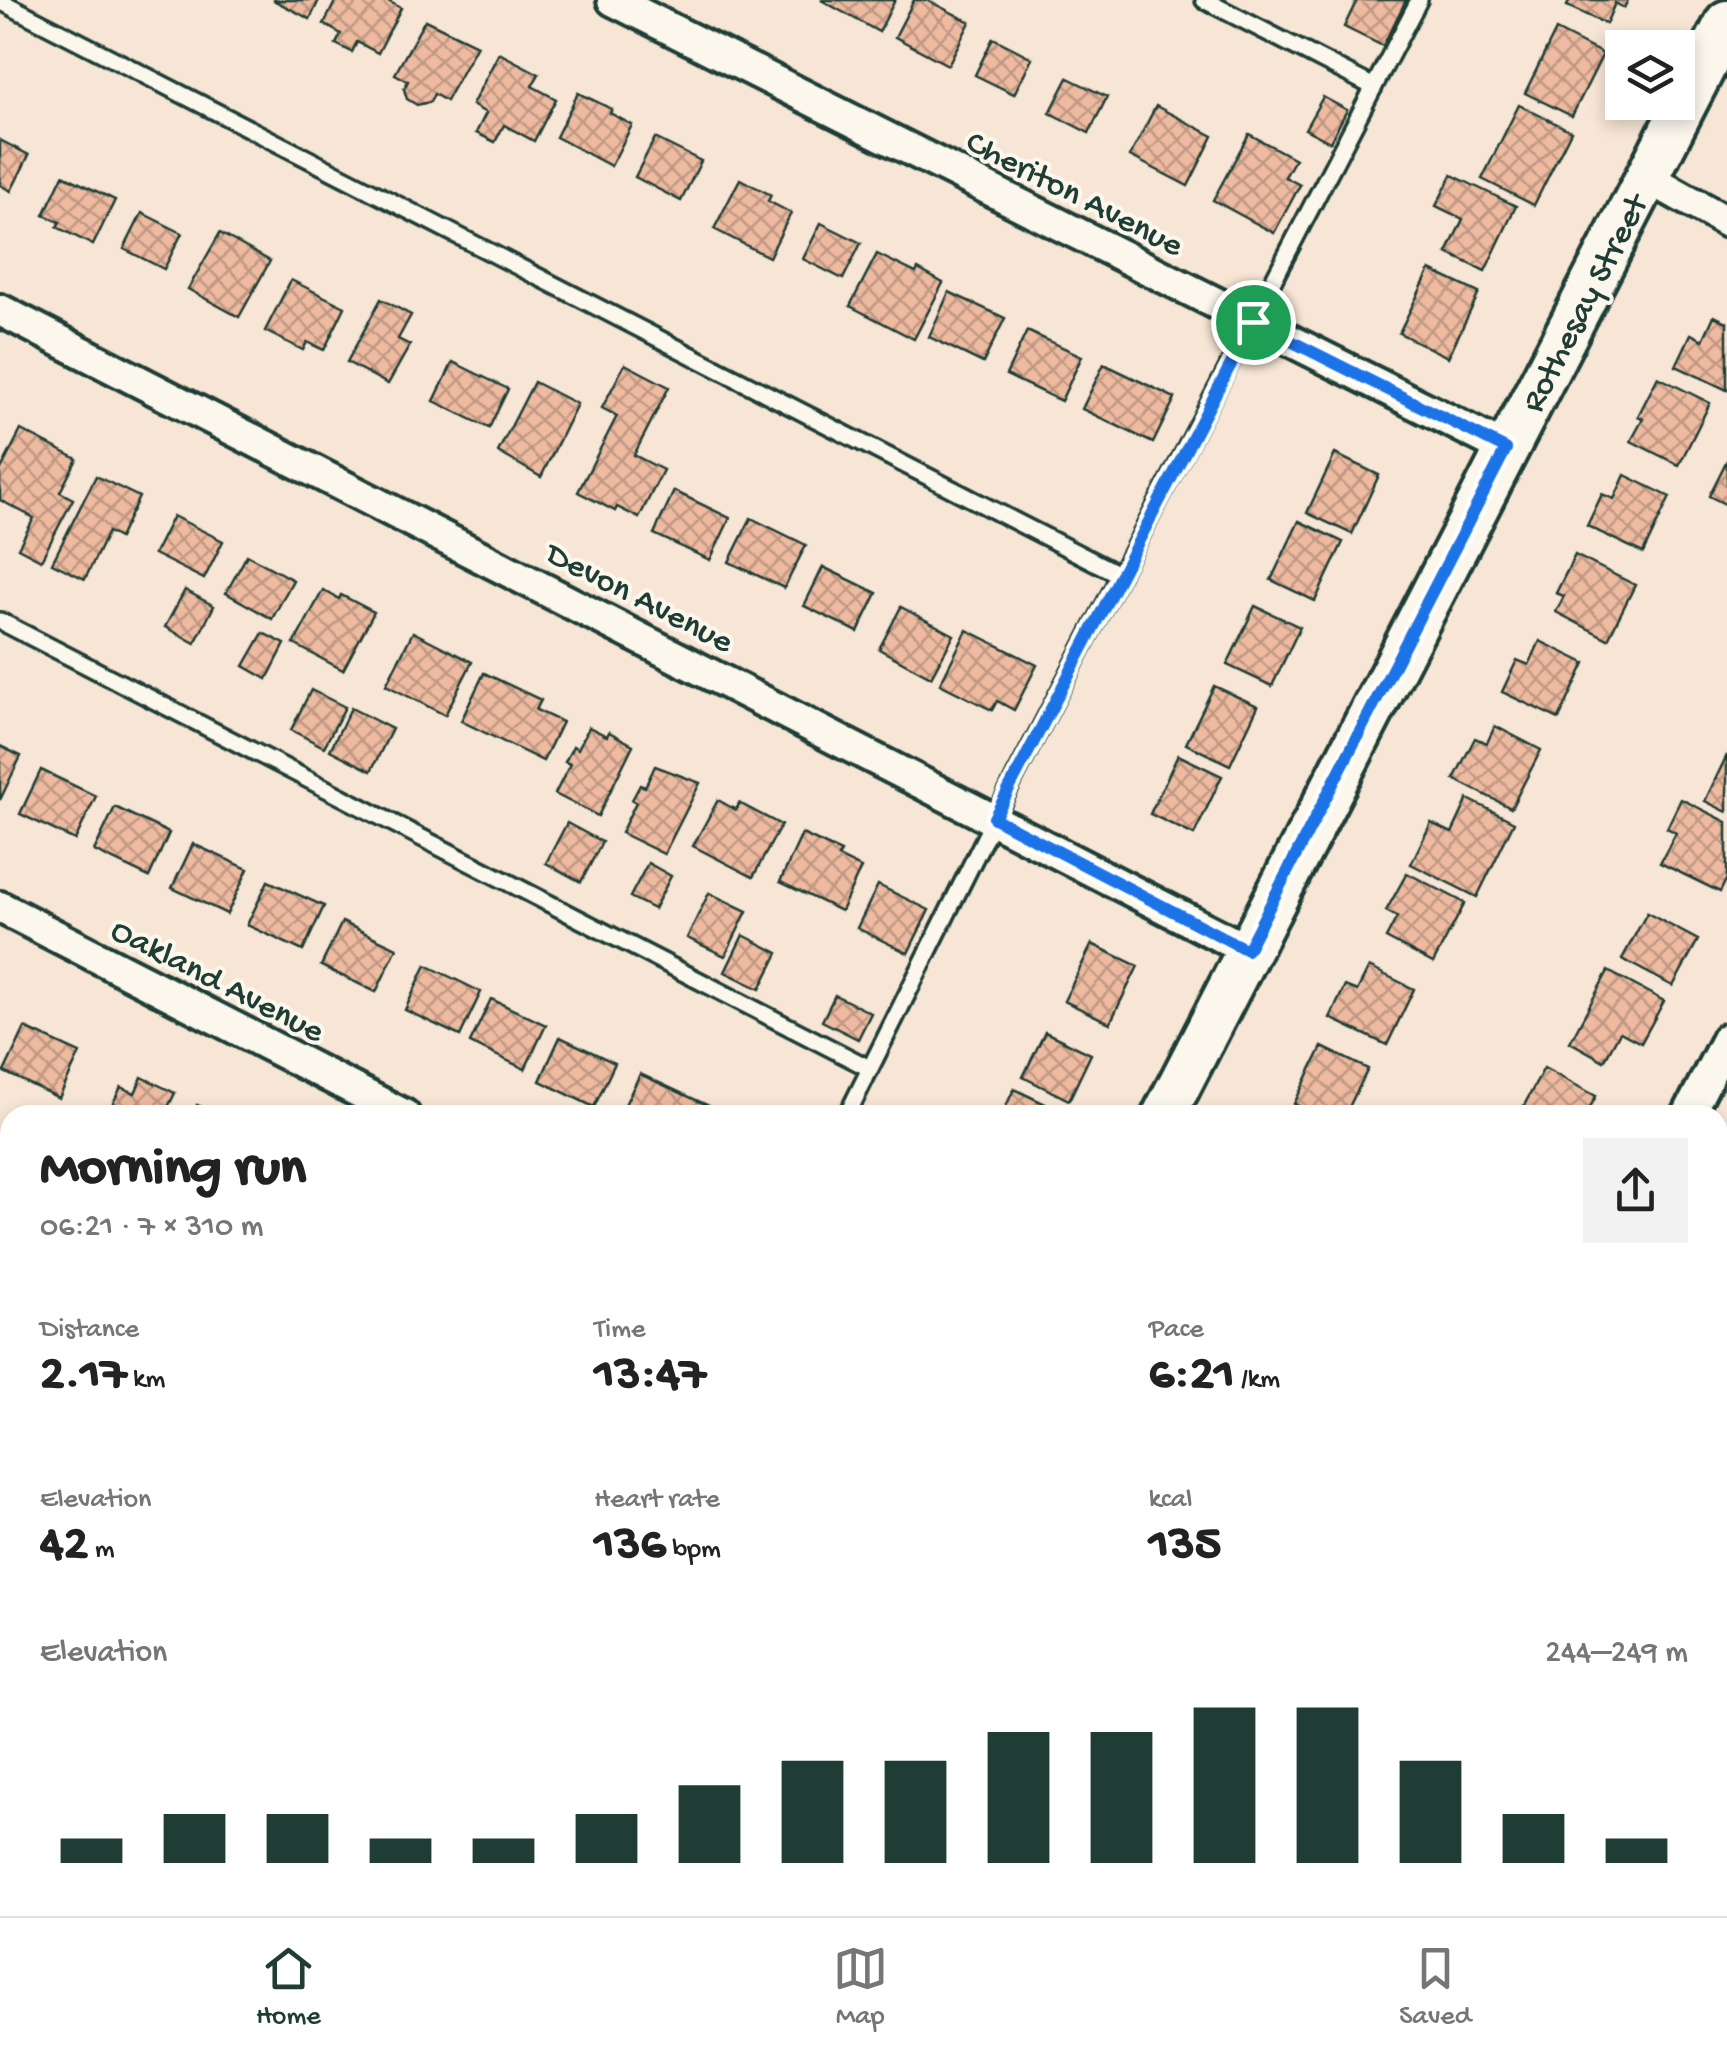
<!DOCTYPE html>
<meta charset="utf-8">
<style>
:root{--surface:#fff;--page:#f2f2f2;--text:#222;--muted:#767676;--line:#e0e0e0;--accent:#1f3d34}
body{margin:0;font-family:"Gochi Hand",sans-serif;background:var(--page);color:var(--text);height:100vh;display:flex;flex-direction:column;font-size:38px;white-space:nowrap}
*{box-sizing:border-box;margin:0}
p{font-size:32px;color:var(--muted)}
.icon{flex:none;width:55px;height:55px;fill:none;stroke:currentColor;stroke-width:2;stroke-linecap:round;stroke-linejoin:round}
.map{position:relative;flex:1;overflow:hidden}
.panel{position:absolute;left:0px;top:1105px;width:1728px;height:812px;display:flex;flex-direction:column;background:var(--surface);border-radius:30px 30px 0 0;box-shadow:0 5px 15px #0003}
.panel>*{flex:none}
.fabs{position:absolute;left:1605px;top:30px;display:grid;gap:20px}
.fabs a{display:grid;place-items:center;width:90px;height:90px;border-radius:0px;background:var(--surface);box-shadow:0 5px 15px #0003;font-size:50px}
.pin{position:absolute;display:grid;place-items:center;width:85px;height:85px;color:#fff;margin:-42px;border:5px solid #fff;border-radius:50%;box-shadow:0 2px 10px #0007}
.round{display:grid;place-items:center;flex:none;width:105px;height:105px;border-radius:0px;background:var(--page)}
.head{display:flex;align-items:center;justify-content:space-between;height:170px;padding:0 40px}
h1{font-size:55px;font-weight:700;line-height:75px}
.figures{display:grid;grid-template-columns:repeat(3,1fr);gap:15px;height:170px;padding:10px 40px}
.figures div{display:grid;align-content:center}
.figures b{font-size:50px;font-weight:700}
.figures small{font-size:28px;font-weight:400}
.figures p{font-size:28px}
.chart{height:280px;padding:20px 40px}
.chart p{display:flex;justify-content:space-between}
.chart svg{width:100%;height:180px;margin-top:10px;stroke:var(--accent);stroke-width:6}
.menu{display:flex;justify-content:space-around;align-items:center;height:140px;border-top:2px solid var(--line);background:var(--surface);font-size:28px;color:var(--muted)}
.menu a{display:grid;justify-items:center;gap:5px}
.menu .selected{color:var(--accent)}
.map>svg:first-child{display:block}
.park{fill:url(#park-tufts);stroke:#608c6a;stroke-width:2.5}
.building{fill:url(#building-cross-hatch);stroke:#1f3d34;stroke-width:2.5}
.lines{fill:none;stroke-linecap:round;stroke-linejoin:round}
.lane-casing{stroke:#1f3d34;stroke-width:22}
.street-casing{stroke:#1f3d34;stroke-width:38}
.secondary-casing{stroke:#1f3d34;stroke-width:50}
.lane{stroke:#fbf7ec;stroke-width:15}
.street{stroke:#fbf7ec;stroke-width:30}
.secondary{stroke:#fbf7ec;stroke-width:42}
.route-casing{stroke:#fff;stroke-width:20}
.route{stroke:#1a73e8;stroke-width:12}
.labels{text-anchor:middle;stroke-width:8;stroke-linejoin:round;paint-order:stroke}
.street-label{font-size:35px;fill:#1f3d34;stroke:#fbf7ec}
</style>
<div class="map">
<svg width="1727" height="1916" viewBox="0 0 1727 1916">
<defs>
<pattern id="park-tufts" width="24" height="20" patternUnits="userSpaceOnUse" patternTransform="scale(2.5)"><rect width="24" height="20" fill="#a1dba1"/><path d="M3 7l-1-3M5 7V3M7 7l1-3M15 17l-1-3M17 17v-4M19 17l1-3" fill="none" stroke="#8abd8b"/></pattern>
<pattern id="building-cross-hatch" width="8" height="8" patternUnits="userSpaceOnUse" patternTransform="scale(2.5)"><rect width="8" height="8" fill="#eebaa0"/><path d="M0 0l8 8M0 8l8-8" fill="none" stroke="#c09883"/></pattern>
</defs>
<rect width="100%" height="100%" fill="#f7e5d5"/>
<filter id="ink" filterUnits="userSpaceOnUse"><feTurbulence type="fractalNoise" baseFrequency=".01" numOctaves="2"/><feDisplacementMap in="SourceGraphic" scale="20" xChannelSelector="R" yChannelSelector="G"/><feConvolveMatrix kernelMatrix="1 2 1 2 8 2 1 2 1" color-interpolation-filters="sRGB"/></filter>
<g filter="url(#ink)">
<path class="park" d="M 10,1621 L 10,1908 L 197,1908 L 193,1916 L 9,1916 L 0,1911 L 0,1639 Z"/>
<g class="building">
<path d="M 273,0 L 319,0 L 310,19 Z"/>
<path d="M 336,0 L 386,0 L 401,8 L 378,53 L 357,42 L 352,52 L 336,44 L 341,34 L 324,24 Z"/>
<path d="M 821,0 L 895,0 L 879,32 Z"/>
<path d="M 914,0 L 927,0 L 970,22 L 948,65 L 895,37 Z"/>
<path d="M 1357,0 L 1406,0 L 1383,46 L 1344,27 Z"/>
<path d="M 1570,0 L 1628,0 L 1624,8 L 1615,3 L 1606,24 L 1567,6 Z"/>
<path d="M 425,20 L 477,45 L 446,101 L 434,94 L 430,102 L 417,105 L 407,99 L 404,89 L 408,81 L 395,74 Z"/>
<path d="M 1556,30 L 1603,54 L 1572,116 L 1525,93 Z"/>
<path d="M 993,38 L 1032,58 L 1014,94 L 975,75 Z"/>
<path d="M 499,53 L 539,74 L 532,86 L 556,99 L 534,141 L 504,125 L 495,142 L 476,133 L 486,113 L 472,105 Z"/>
<path d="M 1068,78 L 1107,97 L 1089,133 L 1050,113 Z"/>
<path d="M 578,93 L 612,109 L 610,113 L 632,125 L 611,166 L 556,137 Z"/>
<path d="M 1323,97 L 1347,110 L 1330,142 L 1305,129 Z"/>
<path d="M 1519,105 L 1571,131 L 1534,205 L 1482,179 Z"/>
<path d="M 1156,106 L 1213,136 L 1188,186 L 1130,156 Z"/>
<path d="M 1249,134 L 1295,159 L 1285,177 L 1300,185 L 1274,233 L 1213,200 Z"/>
<path d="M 655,138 L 701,161 L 681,201 L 635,177 Z"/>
<path d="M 0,140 L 29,155 L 11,191 L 0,185 Z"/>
<path d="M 63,175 L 115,200 L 93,245 L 57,227 L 60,222 L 44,215 Z"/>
<path d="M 1452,175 L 1516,206 L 1485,271 L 1447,253 L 1463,219 L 1436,206 Z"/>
<path d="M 740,179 L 771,195 L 768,201 L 791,213 L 769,257 L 714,229 Z"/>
<path d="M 142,213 L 182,233 L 164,269 L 124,249 Z"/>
<path d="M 821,223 L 861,243 L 843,279 L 803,259 Z"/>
<path d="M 220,233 L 270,261 L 239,317 L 188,289 Z"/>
<path d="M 877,254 L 916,273 L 918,269 L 943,283 L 914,339 L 850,306 Z"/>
<path d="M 1430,270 L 1479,293 L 1448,357 L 1399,333 Z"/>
<path d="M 291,280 L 345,307 L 324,350 L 307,342 L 303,350 L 265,331 Z"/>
<path d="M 949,292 L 1005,318 L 983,363 L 929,337 Z"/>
<path d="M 381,299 L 411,315 L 398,339 L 410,345 L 388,384 L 347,362 Z"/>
<path d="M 1714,316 L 1727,322 L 1727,390 L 1676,366 L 1691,334 L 1703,340 Z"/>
<path d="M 1027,331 L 1082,356 L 1061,401 L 1006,375 Z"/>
<path d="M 453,362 L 508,389 L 489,428 L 434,401 Z"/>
<path d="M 625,364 L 669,387 L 634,455 L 663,470 L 639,518 L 617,507 L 615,511 L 578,492 L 617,416 L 602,408 Z"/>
<path d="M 1104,364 L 1175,398 L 1153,443 L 1082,409 Z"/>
<path d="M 1658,377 L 1710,403 L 1679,465 L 1631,441 L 1643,419 L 1638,416 Z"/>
<path d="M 534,382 L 577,404 L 541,477 L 498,452 Z"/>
<path d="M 21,430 L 77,459 L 60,492 L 73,499 L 41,560 L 18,548 L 34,518 L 0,500 L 0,471 Z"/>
<path d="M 1335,454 L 1379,475 L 1352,534 L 1307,513 Z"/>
<path d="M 1727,460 L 1727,505 L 1709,496 Z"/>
<path d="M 1625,475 L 1670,497 L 1643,553 L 1587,526 L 1602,494 L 1614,499 Z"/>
<path d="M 96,476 L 139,497 L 119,538 L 108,532 L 85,579 L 52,563 Z"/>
<path d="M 674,491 L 730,518 L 710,560 L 654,534 Z"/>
<path d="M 173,516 L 223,541 L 204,579 L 154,554 Z"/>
<path d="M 751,518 L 806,545 L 784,588 L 729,562 Z"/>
<path d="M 1299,521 L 1343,542 L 1315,601 L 1271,580 Z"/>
<path d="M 247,555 L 293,580 L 272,619 L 226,593 Z"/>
<path d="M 1575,555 L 1635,585 L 1608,639 L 1556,612 L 1564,596 L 1556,593 Z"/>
<path d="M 823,567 L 877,593 L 858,632 L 804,606 Z"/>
<path d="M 185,590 L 214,606 L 195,643 L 165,627 Z"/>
<path d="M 323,590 L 339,599 L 341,595 L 374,612 L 343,670 L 294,644 Z"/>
<path d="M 1255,606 L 1300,627 L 1272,686 L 1227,665 Z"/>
<path d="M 901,607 L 954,635 L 931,677 L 879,649 Z"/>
<path d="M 967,630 L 1037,665 L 1014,710 L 997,701 L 992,710 L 940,684 Z"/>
<path d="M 413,632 L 472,662 L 445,715 L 386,685 Z"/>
<path d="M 263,633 L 285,644 L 267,679 L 244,666 Z"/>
<path d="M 1540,641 L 1585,663 L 1559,719 L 1502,692 L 1517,660 L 1529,665 Z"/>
<path d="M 484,673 L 541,700 L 536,710 L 562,722 L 543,761 L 461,721 Z"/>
<path d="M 1214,686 L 1258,706 L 1230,765 L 1186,744 Z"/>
<path d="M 311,690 L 345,707 L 324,747 L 291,730 Z"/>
<path d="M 351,708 L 392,729 L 371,771 L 330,750 Z"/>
<path d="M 1495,726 L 1541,750 L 1511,808 L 1454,779 L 1475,738 L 1487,743 Z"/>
<path d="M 589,727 L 607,736 L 609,732 L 633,745 L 598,816 L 555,794 L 570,764 L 565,762 L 573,746 L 578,749 Z"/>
<path d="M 0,746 L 21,756 L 0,800 Z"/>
<path d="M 1178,755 L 1222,776 L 1194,835 L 1150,814 Z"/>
<path d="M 1727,755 L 1727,812 L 1705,801 Z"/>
<path d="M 655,766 L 700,783 L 664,854 L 621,833 L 636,802 L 632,800 L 640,785 L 645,787 Z"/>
<path d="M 41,770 L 96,796 L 75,840 L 20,814 Z"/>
<path d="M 1468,799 L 1514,822 L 1477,897 L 1411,864 L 1431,823 L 1452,833 Z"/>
<path d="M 1681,799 L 1727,822 L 1727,878 L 1720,892 L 1660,863 L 1676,833 L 1667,828 Z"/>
<path d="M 718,800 L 736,810 L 739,803 L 781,825 L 753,877 L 693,846 Z"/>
<path d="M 115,807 L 169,833 L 149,877 L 94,851 Z"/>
<path d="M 567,823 L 602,842 L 581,882 L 546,863 Z"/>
<path d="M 802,834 L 841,852 L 838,857 L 861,868 L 841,911 L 780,882 Z"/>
<path d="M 193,844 L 248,869 L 227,914 L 172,888 Z"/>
<path d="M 648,863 L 671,876 L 654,909 L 630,897 Z"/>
<path d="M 1407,873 L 1465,903 L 1433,963 L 1386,938 L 1397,917 L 1386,911 Z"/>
<path d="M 268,881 L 324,906 L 303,951 L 247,925 Z"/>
<path d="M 878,885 L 929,910 L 908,953 L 857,928 Z"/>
<path d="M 709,893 L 747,911 L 725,956 L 687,938 Z"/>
<path d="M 1647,913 L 1698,940 L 1673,986 L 1622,959 Z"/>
<path d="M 342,922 L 397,948 L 376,992 L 321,966 Z"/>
<path d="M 743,935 L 778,953 L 760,989 L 725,972 Z"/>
<path d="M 1092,944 L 1138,966 L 1110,1023 L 1064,1001 Z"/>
<path d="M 426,965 L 481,992 L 460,1036 L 405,1010 Z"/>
<path d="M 1369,967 L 1414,989 L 1387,1045 L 1330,1018 L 1345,986 L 1357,991 Z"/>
<path d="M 1608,971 L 1664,1001 L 1641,1043 L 1620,1032 L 1604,1061 L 1570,1042 Z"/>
<path d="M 835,995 L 871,1013 L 858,1039 L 822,1021 Z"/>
<path d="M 491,999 L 546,1025 L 525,1069 L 470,1043 Z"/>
<path d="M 25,1028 L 80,1053 L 59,1098 L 4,1072 Z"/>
<path d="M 1045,1032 L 1091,1054 L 1069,1100 L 1023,1077 Z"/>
<path d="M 560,1037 L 615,1063 L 594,1107 L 540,1081 Z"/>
<path d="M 1322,1047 L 1368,1069 L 1345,1115 L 1317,1115 L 1294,1104 Z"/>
<path d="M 1544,1068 L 1596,1096 L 1586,1115 L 1519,1115 Z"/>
<path d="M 640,1074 L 720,1111 L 718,1115 L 620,1115 Z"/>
<path d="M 142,1077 L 175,1093 L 164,1115 L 107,1115 L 121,1087 L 135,1093 Z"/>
<path d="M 1014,1089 L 1060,1111 L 1059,1115 L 1002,1115 Z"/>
<path d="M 197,1105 L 218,1115 L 192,1115 Z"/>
<path d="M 0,1217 L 10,1222 L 10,1241 L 0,1261 Z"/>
<path d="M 10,1279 L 10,1301 L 1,1297 Z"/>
<path d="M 1718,1385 L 1727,1390 L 1727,1487 L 1718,1482 Z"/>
<path d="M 3,1537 L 10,1540 L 7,1634 L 0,1630 L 0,1541 Z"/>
<path d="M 1718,1633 L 1727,1638 L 1727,1695 L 1718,1691 Z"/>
<path d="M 1722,1887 L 1727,1889 L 1727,1916 L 1683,1916 L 1687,1908 L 1718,1908 L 1718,1893 Z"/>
<path d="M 418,1908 L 457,1908 L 453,1916 L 414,1916 Z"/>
<path d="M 542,1908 L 549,1908 L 567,1916 L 538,1916 Z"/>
<path d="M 613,1908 L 663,1908 L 658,1916 L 630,1916 Z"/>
<path d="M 1189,1908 L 1217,1908 L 1213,1916 Z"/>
<path d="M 1249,1908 L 1308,1908 L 1321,1914 L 1245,1916 Z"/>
<path d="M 1347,1908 L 1371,1908 L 1366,1916 L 1343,1916 Z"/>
<path d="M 1513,1908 L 1549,1908 L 1545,1916 L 1517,1916 L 1510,1912 Z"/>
</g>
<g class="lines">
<defs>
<g id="lane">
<path d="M 1204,0 L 1374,87"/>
<path d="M 0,1 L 1120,575"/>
<path d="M 0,621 L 869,1068"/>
<path d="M 847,1115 L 1016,775 L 1419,0"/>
<path d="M 0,1149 L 10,1154"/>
<path d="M 1475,1908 L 1491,1916"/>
</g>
<g id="street">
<path d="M 613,0 L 1506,449"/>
<path d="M 1647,177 L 1727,222"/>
<path d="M 0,310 L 1247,950"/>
<path d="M 0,907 L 404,1115"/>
<path d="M 1688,1115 L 1727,1039"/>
<path d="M 1718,1288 L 1727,1293"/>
<path d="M 1718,1788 L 1727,1792"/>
<path d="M 761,1916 L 765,1908"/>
</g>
<g id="secondary">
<path d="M 1164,1115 L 1727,22"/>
<path d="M 0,1410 L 10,1416"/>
<path d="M 967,1908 L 984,1916"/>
</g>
</defs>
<use href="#lane" class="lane-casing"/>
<use href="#street" class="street-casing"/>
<use href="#secondary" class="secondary-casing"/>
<use href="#lane" class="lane"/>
<use href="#street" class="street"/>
<use href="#secondary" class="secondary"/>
</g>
</g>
<g class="lines" filter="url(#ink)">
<defs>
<path id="route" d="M 1253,322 L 1506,449 L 1247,950 L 994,818 Z"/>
</defs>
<use href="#route" class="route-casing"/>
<use href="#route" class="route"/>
</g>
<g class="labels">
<g class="street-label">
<text transform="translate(1076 191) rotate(27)" y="12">Cheriton Avenue</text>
<text transform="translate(1582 302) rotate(-63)" y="12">Rothesay Street</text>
<text transform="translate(641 595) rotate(27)" y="12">Devon Avenue</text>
<text transform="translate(219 978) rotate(27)" y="12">Oakland Avenue</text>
</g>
</g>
</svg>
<div class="fabs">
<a><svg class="icon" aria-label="layers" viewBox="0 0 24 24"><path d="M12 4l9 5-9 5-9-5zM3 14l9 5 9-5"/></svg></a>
</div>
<div class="pin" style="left:1253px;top:322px;background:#1e9e55"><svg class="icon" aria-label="arrive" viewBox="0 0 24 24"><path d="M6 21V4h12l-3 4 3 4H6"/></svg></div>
<section class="panel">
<div class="head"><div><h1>Morning run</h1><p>06:21 · 7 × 310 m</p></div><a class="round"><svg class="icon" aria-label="share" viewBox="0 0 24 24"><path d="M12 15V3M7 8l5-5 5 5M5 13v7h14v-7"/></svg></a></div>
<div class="figures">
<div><p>Distance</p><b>2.17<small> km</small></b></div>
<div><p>Time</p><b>13:47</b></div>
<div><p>Pace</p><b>6:21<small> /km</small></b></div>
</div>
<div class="figures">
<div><p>Elevation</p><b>42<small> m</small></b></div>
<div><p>Heart rate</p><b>136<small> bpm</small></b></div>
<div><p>kcal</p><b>135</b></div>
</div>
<div class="chart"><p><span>Elevation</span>244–249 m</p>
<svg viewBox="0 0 160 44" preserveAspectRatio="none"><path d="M5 44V38M15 44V32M25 44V32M35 44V38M45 44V38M55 44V32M65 44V25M75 44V19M85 44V19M95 44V12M105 44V12M115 44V6M125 44V6M135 44V19M145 44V32M155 44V38"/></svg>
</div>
</section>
</div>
<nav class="menu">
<a class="selected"><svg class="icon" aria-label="home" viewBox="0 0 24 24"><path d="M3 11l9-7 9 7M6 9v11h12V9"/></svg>Home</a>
<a><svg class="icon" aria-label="map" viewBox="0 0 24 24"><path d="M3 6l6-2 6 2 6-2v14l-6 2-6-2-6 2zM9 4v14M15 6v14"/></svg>Map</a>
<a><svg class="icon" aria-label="saved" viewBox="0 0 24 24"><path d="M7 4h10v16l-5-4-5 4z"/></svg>Saved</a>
</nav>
